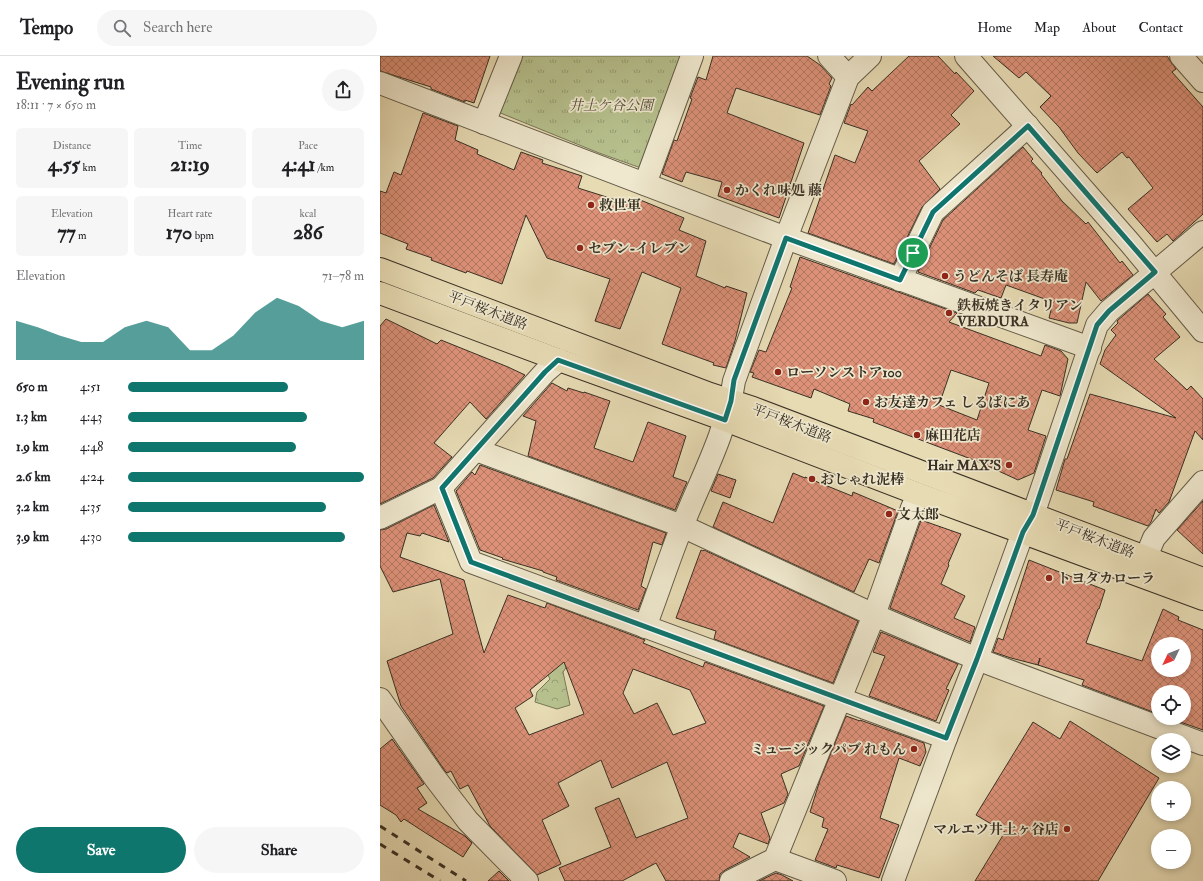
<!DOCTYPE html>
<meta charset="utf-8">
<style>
:root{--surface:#fff;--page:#f6f6f6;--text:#202124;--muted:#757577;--line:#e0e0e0;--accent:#0f766e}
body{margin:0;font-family:"IM FELL Double Pica","Noto Serif JP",serif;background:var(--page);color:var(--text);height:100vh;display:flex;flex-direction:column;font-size:15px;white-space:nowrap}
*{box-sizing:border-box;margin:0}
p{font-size:13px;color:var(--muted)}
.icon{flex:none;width:22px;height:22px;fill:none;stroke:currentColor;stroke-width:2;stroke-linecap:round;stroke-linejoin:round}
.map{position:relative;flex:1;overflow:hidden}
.sheet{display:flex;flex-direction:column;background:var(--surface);width:380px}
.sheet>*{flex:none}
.needle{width:26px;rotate:227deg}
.fabs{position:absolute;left:771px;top:581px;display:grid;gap:8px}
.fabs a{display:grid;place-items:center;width:40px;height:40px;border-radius:50%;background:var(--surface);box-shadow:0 2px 6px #0003;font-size:20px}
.pin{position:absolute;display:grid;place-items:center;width:34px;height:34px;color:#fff;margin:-17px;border:2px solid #fff;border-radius:50%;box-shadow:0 1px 4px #0007}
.round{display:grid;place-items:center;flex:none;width:42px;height:42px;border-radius:21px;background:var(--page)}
.overview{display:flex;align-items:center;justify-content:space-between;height:68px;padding:0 16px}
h1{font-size:22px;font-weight:800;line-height:30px}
.metrics{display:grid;grid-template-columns:repeat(3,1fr);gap:6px;height:68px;padding:4px 16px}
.metrics div{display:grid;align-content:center;border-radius:6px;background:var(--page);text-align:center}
.metrics b{font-size:20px;font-weight:800}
.metrics small{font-size:11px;font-weight:400}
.metrics p{font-size:11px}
.chart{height:112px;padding:8px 16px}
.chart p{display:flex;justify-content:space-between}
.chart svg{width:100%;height:72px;margin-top:4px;fill:var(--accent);opacity:.7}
.action{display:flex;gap:8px;margin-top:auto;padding:8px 16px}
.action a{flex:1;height:46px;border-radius:24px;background:var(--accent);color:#fff;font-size:16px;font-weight:800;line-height:46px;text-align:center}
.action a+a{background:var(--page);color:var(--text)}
ul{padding:0 16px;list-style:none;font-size:13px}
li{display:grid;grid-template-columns:64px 48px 1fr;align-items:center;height:30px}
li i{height:10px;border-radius:5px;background:var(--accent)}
header{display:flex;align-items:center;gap:24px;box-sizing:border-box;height:56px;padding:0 20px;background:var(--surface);border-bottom:1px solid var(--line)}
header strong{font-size:19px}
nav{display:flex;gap:22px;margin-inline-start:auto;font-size:14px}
.search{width:280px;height:36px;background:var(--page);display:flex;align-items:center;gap:10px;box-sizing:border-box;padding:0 14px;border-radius:22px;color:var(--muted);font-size:15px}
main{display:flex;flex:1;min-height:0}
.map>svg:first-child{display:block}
.forest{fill:url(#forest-crowns);stroke:#787858}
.park{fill:url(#park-tufts);stroke:#787858}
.building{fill:url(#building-cross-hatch);stroke:#393024;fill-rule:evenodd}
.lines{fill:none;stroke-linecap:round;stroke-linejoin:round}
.minor-casing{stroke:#645b48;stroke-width:24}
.major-casing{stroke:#393024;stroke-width:24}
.minor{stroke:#efe8ce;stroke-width:22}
.major{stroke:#e7dbb4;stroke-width:22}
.rail{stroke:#393024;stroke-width:3;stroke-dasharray:7 7;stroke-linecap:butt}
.route-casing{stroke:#fff;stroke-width:8}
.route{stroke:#0f766e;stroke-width:5}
.poi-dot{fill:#8f2418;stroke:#efe8ce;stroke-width:1.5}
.labels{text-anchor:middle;stroke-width:3.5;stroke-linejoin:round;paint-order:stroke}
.park-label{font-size:14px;font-style:italic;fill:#524d39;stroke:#efe8ce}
.poi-label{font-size:14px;font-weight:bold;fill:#393024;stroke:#efe8ce;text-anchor:start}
.street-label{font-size:14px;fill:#393024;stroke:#efe8ce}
</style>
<header>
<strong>Tempo</strong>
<div class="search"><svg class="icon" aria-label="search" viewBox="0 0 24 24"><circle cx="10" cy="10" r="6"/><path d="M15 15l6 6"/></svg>Search here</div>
<nav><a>Home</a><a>Map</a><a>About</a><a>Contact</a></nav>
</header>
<main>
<section class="sheet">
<div class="overview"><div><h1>Evening run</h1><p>18:11 · 7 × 650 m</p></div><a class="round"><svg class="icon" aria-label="share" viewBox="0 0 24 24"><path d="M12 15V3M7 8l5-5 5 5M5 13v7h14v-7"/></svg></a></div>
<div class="metrics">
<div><p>Distance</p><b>4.55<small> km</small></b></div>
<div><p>Time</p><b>21:19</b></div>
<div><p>Pace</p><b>4:41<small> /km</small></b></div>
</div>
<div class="metrics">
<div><p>Elevation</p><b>77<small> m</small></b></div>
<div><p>Heart rate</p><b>170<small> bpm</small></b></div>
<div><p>kcal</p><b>286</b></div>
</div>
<div class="chart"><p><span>Elevation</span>71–78 m</p>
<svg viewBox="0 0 160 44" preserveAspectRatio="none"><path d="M0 44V20L10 24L20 29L30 33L40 33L50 24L60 20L70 24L80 38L90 38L100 29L110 15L120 6L130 11L140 20L150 24L160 20V44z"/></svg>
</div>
<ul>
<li><b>650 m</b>4:51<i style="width:68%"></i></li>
<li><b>1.3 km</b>4:43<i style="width:76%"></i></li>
<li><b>1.9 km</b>4:48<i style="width:71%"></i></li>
<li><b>2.6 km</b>4:24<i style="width:100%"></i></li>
<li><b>3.2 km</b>4:35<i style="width:84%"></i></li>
<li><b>3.9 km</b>4:30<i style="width:92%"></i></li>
</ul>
<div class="action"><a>Save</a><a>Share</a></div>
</section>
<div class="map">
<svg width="823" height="825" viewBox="0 0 823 825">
<defs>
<pattern id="forest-crowns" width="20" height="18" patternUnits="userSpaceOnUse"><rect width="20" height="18" fill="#b6c08d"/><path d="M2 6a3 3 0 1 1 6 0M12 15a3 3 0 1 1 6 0" fill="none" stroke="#959c73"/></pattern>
<pattern id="park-tufts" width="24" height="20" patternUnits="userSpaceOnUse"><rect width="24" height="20" fill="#b6c08d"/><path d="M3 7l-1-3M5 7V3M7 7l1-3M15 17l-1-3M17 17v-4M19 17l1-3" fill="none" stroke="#959c73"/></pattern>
<pattern id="building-cross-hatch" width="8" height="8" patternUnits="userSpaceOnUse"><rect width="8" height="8" fill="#dc9178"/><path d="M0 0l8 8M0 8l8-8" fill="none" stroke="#b37762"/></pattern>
</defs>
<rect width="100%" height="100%" fill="#e7dbb4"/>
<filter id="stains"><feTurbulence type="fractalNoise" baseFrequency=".005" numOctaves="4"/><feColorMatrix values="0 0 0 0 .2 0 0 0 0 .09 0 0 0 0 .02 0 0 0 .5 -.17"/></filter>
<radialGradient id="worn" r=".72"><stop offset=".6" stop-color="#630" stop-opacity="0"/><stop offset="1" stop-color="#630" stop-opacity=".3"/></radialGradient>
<path class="forest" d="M 177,605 L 190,606 L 183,616 L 190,649 L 177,653 L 155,646 L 157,636 L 170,623 L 164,611 Z"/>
<path class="park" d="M 141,0 L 303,0 L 261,112 L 219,97 L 118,56 Z"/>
<g class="building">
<path d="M 0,0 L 110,0 L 94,47 L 85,44 L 85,46 L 51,33 L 51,31 L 0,15 Z"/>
<path d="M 333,0 L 427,0 L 440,9 L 452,22 L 449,28 L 451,30 L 440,59 L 356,32 L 347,57 L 424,87 L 399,162 L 338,140 L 342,126 L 306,116 L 302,126 L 282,118 L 294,84 L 297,85 L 312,43 L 310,42 L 318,21 L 326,24 Z"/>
<path d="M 529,0 L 558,0 L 575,18 L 576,16 L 594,35 L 571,59 L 580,68 L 539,105 L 560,133 L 542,151 L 514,208 L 428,177 L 455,99 L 475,107 L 488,75 L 464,67 L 471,48 L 472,49 L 488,31 L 492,35 Z"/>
<path d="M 613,0 L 787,0 L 796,13 L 792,16 L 823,51 L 823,158 L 793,185 L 787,178 L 777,186 L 748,153 L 773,132 L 749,101 L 747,102 L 742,96 L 717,117 L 698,97 L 679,71 L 660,51 L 671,40 L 646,16 L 639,22 Z"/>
<path d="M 43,57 L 78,70 L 75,84 L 98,94 L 97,98 L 134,114 L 141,96 L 163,104 L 162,107 L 202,120 L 198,132 L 255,150 L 258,143 L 304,162 L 299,174 L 326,185 L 316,220 L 345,232 L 346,230 L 367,237 L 355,285 L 346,312 L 333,309 L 334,307 L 282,288 L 301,232 L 262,216 L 240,273 L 215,265 L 230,223 L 167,202 L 146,159 L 122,228 L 87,215 L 86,217 L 51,204 L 52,202 L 26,193 L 28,188 L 0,177 L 0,135 L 6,137 L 14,116 L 21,119 Z"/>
<path d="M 643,91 L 653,103 L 651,105 L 662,117 L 661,118 L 682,145 L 706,168 L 708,166 L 740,207 L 742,205 L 753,219 L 721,245 L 706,226 L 697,267 L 689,267 L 669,262 L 673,246 L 626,229 L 621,242 L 598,234 L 595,237 L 538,216 L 563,164 Z"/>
<path d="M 420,201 L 577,257 L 569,266 L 661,300 L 665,289 L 681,295 L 688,303 L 680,340 L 662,334 L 648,374 L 666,380 L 654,417 L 638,424 L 599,406 L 493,366 L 494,363 L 468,355 L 470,348 L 434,333 L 431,342 L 372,321 L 374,317 L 370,316 L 379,294 L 386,296 L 412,232 L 410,231 ZM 571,314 L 609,327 L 597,364 L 559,349 Z"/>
<path d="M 768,238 L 786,258 L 783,261 L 800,281 L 774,303 L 807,334 L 811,330 L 823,343 L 823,384 L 815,375 L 789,446 L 779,457 L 776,453 L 771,466 L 768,470 L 713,450 L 714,446 L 676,434 L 685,403 L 687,403 L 710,338 L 796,362 L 720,308 L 725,294 L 736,279 L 731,274 L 738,267 L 737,265 Z"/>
<path d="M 6,263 L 57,288 L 61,284 L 128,311 L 145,319 L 106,363 L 90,346 L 54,387 L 72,401 L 53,422 L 0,448 L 0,270 Z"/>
<path d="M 172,327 L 187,335 L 188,332 L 204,337 L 204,336 L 230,345 L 214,392 L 253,406 L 268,366 L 306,380 L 293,421 L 307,426 L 295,454 L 148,400 L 156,365 L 143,360 Z"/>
<path d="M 100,409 L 286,477 L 282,489 L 273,486 L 261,530 L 266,533 L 258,554 L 176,524 L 177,521 L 163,516 L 163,515 L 122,503 L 123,502 L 100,494 L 76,435 L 92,416 L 95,419 Z"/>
<path d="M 413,417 L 425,422 L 425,421 L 472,440 L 473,436 L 518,455 L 499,507 L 489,503 L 474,536 L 333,471 L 343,446 L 393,467 Z"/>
<path d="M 338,418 L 356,424 L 350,442 L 331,435 Z"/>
<path d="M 823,445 L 823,498 L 797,474 Z"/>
<path d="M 54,449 L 69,486 L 42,477 L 40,480 L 27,477 L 20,501 L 84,524 L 104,597 L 128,539 L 165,552 L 167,547 L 265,584 L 263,587 L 323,611 L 325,606 L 444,650 L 419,710 L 401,718 L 408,738 L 404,747 L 381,757 L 390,782 L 388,788 L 359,777 L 353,791 L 370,801 L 345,814 L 340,818 L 339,825 L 286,825 L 276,807 L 242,825 L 185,825 L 179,812 L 231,791 L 215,752 L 239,742 L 256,782 L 308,762 L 287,706 L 232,732 L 221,704 L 178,727 L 189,750 L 162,764 L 181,808 L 157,819 L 110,770 L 88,729 L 80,733 L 71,715 L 67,717 L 65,715 L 21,650 L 7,605 L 73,578 L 60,523 L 13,536 L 0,510 L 0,474 L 6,473 ZM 184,606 L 204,658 L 149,679 L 135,652 L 153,640 L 150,634 ZM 253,613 L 310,634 L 326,667 L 293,679 L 277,647 L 254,658 L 243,637 Z"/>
<path d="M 541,464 L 581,478 L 568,508 L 569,509 L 561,528 L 585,540 L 574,562 L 595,571 L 590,586 L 510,552 Z"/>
<path d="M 321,494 L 323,495 L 324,494 L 478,565 L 453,627 L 334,583 L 336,575 L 296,562 Z"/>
<path d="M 649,504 L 725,534 L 719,553 L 718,553 L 706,587 L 762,605 L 783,553 L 799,561 L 798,564 L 823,574 L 823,674 L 789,662 L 804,662 L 804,636 L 778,636 L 778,658 L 702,629 L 704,624 L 658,609 L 660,602 L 658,609 L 631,602 L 613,596 L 618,582 L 623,584 ZM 778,588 L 804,588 L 804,614 L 778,614 Z"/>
<path d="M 501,576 L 578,608 L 566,633 L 569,634 L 556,665 L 489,640 L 505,600 L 493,596 Z"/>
<path d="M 466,660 L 480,665 L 480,664 L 544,687 L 546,696 L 540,710 L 519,702 L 500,762 L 519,769 L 499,822 L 457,809 L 456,812 L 435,804 L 448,773 L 442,771 L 444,762 L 430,756 L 440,724 Z"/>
<path d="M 690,665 L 779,722 L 718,825 L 595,825 L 625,776 L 596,759 L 653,666 L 680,683 Z"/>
<path d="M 12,683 L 44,728 L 37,732 L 47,747 L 38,753 L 85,780 L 92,787 L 83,801 L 24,763 L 21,766 L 16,759 L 0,749 L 0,693 Z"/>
<path d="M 119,815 L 129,825 L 108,825 Z"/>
<path d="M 396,817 L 402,819 L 413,825 L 379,825 Z"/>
</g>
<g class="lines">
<defs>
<g id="minor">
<path d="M 449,0 L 468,21"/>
<path d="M 586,0 L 750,187 L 823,275"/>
<path d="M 801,0 L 823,25"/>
<path d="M 0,27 L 406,182 L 710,292"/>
<path d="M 104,67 L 131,0"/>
<path d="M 265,128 L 312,0"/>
<path d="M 520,224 L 553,156 L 648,70"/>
<path d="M 96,394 L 302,470 L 494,559 L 597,603 L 823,688"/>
<path d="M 61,432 L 91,506 L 566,682"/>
<path d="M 0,462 L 61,432 L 165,316 L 179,304"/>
<path d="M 766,501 L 774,482 L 823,426"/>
<path d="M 265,571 C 278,537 289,502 303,468 C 322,421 347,375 354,325 L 406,182 L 468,21 L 490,0"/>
<path d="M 0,643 L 55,722 L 88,765 L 147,825"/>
<path d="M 395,803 L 455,825"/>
<path d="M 351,825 L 395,803 L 494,559 L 532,452 L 538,438"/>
<path d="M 513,825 L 566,682 L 597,603 L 643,476 L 653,459 L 717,269 L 729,255 L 823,176"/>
</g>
<g id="major">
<path d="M 0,213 L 330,338 L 373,352 L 823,523"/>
<path d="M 0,237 L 179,304 L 345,364 L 538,438 L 823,543"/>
</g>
</defs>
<use href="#minor" class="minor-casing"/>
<use href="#major" class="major-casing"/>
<use href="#minor" class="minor"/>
<use href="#major" class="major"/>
<g class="rail">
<path d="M 0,770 L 86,825"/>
<path d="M 0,788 L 60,825"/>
</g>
</g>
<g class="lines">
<defs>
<path id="route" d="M 648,70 L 775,216 L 729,255 L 717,269 L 653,459 L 643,476 L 597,603 L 566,682 L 91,506 L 62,432 L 165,316 L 178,304 L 345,364 L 351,345 L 354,324 L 406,182 L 520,224 L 553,156 Z"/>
</defs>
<use href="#route" class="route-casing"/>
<use href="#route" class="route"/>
</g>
<g class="poi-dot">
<circle cx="347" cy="134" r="4"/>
<circle cx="211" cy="149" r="4"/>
<circle cx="200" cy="192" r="4"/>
<circle cx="565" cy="220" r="4"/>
<circle cx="569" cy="257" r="4"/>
<circle cx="398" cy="316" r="4"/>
<circle cx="486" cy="346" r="4"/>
<circle cx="537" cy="379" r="4"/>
<circle cx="629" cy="409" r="4"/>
<circle cx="432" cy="423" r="4"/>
<circle cx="509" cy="458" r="4"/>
<circle cx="669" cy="522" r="4"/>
<circle cx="534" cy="693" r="4"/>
<circle cx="687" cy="773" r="4"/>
</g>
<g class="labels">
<g class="park-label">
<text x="231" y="54">井土ケ谷公園</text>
</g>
<g class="poi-label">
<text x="355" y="139">かくれ味処 藤</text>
<text x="219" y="154">救世軍</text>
<text x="208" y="197">セブン-イレブン</text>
<text x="573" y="225">うどんそば 長寿庵</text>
<text x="577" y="254">鉄板焼きイタリアン<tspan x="577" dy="16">VERDURA</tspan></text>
<text x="406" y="321">ローソンストア100</text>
<text x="494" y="351">お友達カフェ しるばにあ</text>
<text x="545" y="384">麻田花店</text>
<text x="621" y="414" text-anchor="end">Hair MAX'S</text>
<text x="440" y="428">おしゃれ泥棒</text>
<text x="517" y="463">文太郎</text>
<text x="677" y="527">トヨタカローラ</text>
<text x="526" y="698" text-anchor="end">ミュージックパブ れもん</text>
<text x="679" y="778" text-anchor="end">マルエツ井土ヶ谷店</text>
</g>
<g class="street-label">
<text transform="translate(108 254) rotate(21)" y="5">平戸桜木道路</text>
<text transform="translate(412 367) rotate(21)" y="5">平戸桜木道路</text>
<text transform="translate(715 482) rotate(21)" y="5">平戸桜木道路</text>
</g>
</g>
<rect width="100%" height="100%" filter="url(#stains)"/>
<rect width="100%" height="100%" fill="url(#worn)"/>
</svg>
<div class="fabs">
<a><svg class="needle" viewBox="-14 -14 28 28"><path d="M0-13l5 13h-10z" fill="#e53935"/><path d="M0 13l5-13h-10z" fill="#757577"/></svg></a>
<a><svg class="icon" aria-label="locate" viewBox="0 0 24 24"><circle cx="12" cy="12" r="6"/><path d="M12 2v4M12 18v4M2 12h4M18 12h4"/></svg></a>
<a><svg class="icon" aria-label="layers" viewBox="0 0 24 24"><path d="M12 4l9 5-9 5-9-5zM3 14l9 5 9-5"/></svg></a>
<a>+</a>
<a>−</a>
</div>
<div class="pin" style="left:533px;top:197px;background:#1e9e55"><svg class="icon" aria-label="arrive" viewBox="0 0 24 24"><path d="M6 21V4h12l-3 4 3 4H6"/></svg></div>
</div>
</main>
